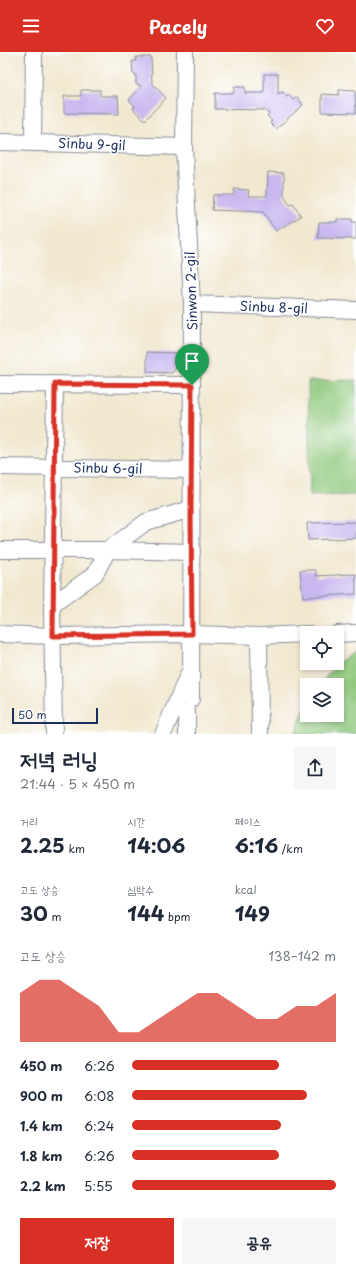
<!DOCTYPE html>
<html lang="ko">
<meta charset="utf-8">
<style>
:root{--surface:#fff;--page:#f6f6f7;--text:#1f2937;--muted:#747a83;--accent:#d93025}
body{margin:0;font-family:"Playpen Sans","Poor Story",sans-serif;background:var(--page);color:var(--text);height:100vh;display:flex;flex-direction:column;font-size:15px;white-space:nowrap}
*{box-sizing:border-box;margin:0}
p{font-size:13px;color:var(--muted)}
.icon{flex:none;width:22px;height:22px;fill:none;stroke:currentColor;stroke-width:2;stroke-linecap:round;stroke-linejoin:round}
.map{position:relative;height:682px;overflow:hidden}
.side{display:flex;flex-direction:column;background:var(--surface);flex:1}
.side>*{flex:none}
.fabs{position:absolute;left:300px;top:574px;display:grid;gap:8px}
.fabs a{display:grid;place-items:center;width:44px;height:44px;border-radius:0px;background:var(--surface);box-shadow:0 2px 6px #0003;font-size:20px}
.scale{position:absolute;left:12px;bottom:10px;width:86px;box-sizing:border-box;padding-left:4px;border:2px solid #1b2f5e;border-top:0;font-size:11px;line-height:14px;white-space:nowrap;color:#1b2f5e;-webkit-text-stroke:3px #fff;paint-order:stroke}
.pin{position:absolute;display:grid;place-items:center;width:34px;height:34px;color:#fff;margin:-41px -17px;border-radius:50% 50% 50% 0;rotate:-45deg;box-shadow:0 0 4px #0007}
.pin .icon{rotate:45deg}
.round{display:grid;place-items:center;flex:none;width:42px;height:42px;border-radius:0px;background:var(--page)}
.headline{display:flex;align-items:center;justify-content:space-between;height:68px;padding:0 20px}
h1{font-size:22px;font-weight:700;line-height:30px}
.figures{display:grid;grid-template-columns:repeat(3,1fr);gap:6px;height:68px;padding:4px 20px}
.figures div{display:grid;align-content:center}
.figures b{font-size:20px;font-weight:700}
.figures small{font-size:11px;font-weight:400}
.figures p{font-size:11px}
.chart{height:112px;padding:8px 20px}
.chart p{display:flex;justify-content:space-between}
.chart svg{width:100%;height:72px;margin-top:4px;fill:var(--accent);opacity:.7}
.primary-button{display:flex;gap:8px;margin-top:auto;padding:8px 20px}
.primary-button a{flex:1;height:46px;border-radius:0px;background:var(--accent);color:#fff;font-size:16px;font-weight:700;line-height:46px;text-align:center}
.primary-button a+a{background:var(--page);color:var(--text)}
ul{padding:0 20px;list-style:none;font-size:13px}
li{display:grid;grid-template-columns:64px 48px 1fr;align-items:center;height:30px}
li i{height:10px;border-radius:5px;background:var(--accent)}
header{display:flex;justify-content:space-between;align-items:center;height:52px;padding:0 20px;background:var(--accent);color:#fff;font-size:18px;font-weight:700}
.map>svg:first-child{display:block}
.green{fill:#8ec87c;stroke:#547c6d}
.building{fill:#c9b7f0}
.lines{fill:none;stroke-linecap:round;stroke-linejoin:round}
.minor-casing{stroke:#868c97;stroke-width:18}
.minor{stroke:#fff;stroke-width:16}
.route-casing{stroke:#fff;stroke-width:8}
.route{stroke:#d93025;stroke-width:5}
.labels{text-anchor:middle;stroke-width:3;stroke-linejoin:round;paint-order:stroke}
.street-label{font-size:13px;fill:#1b2f5e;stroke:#fff}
</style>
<header><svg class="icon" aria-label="menu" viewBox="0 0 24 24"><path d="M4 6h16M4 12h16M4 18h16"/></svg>Pacely<svg class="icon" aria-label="heart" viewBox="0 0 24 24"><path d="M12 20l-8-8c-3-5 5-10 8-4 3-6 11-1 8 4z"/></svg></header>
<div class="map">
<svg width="356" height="682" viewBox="0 0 356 682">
<rect width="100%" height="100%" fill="#fff"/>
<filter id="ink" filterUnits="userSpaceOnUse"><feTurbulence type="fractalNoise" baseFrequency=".025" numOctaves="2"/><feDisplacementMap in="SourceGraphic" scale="8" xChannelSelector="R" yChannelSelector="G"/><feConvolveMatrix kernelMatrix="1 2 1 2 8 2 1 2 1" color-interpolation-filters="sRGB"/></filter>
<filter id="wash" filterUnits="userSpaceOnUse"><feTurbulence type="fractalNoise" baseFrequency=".012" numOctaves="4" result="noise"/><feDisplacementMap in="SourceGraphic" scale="16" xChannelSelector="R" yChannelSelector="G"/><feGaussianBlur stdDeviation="0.9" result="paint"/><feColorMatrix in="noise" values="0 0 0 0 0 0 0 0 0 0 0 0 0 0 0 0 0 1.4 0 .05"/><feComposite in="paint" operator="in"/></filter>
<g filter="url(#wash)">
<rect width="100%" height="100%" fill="#f2e8d0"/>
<g class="green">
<path d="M 356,328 L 356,443 L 310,444 L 308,329 Z"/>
<path d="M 356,600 L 356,682 L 295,682 L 307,651 L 307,663 L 337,663 L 337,633 L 319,633 L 339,610 Z"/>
</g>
<g id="blocks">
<g class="building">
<path d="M 136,5 L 151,5 L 152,31 L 166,46 L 145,68 L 133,57 L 135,54 L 129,48 L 140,36 L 140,33 L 136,32 L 136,22 L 133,22 L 132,9 L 136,9 Z"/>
<path d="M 264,22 L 278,22 L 278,42 L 283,40 L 287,45 L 289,43 L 293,48 L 297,45 L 303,53 L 276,77 L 270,71 L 272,69 L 267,64 L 269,62 L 264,58 L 215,57 L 215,41 L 234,41 L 234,35 L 245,35 L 245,41 L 264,41 Z"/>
<path d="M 81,38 L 100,38 L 100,44 L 118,44 L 119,62 L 64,61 L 64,44 L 81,44 Z"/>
<path d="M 339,38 L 355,39 L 356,61 L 322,60 L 322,42 L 339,43 Z"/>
<path d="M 268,120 L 284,121 L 284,144 L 290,153 L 293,152 L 301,164 L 276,179 L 263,160 L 212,158 L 213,143 L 234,143 L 234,137 L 249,138 L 248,144 L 267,144 Z"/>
<path d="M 337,167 L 352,167 L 352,170 L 356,170 L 356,187 L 318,186 L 319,170 L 337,170 Z"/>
<path d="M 147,300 L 176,301 L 176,316 L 172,321 L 147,320 Z"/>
<path d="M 356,470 L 356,486 L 308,488 L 307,471 Z"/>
<path d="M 300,518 L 316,518 L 316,524 L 356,522 L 356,542 L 303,545 Z"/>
</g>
</g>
</g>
<g filter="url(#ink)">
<use href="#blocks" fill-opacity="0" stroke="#868c97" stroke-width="1"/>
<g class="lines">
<defs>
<g id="minor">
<path d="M 185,0 L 184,95 L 192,252 L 191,647"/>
<path d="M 0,90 L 184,95"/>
<path d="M 33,90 L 34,0"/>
<path d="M 192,252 L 356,258"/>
<path d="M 0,332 L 192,333"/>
<path d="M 0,415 L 192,418"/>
<path d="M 0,498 L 108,498 L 146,470 L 191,457"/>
<path d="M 52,553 L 95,522 L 108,498 L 192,500"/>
<path d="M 0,582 L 53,584 L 192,582 L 259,584 L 307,582"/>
<path d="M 337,582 L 356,581"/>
<path d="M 259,584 L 260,682"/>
<path d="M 187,660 L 187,682"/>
<path d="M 54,682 L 52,553 L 55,332"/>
<path d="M 163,682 L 189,621"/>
</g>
</defs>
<use href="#minor" class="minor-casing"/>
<use href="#minor" class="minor"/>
</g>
</g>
<g class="lines" filter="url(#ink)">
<defs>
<path id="route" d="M 55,332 L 192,333 L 191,457 L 192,582 L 53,584 Z"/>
</defs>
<use href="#route" class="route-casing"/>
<use href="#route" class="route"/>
</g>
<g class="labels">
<g class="street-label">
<text transform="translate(92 92) rotate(2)" y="5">Sinbu 9-gil</text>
<text transform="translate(191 239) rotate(-92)" y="5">Sinwon 2-gil</text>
<text transform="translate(274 255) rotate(2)" y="5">Sinbu 8-gil</text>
<text transform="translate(108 416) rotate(1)" y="5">Sinbu 6-gil</text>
</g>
</g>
</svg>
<div class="fabs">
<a><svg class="icon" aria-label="locate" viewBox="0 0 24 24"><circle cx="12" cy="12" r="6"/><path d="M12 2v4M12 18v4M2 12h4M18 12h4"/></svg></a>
<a><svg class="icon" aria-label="layers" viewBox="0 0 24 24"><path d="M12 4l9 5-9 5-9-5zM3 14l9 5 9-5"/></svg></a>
</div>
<div class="scale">50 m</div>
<div class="pin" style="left:192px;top:333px;background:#1e9e55"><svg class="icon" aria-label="arrive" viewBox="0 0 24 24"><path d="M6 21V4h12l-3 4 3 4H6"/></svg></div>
</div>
<section class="side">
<div class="headline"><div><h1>저녁 러닝</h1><p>21:44 · 5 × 450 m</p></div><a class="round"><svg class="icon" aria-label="share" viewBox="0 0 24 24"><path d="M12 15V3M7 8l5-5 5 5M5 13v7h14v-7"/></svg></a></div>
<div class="figures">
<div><p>거리</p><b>2.25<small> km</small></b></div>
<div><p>시간</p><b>14:06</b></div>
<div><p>페이스</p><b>6:16<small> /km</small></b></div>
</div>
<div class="figures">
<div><p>고도 상승</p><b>30<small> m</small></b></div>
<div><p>심박수</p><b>144<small> bpm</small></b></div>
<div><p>kcal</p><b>149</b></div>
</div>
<div class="chart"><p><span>고도 상승</span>138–142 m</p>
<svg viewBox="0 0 160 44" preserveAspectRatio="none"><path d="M0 44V14L10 6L20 6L30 14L40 22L50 38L60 38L70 30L80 22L90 14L100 14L110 22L120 30L130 30L140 22L150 22L160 14V44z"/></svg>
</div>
<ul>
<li><b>450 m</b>6:26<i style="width:72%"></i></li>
<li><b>900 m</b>6:08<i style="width:86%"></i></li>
<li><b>1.4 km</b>6:24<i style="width:73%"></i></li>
<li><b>1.8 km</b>6:26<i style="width:72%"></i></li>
<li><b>2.2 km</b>5:55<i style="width:100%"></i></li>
</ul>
<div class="primary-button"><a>저장</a><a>공유</a></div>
</section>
